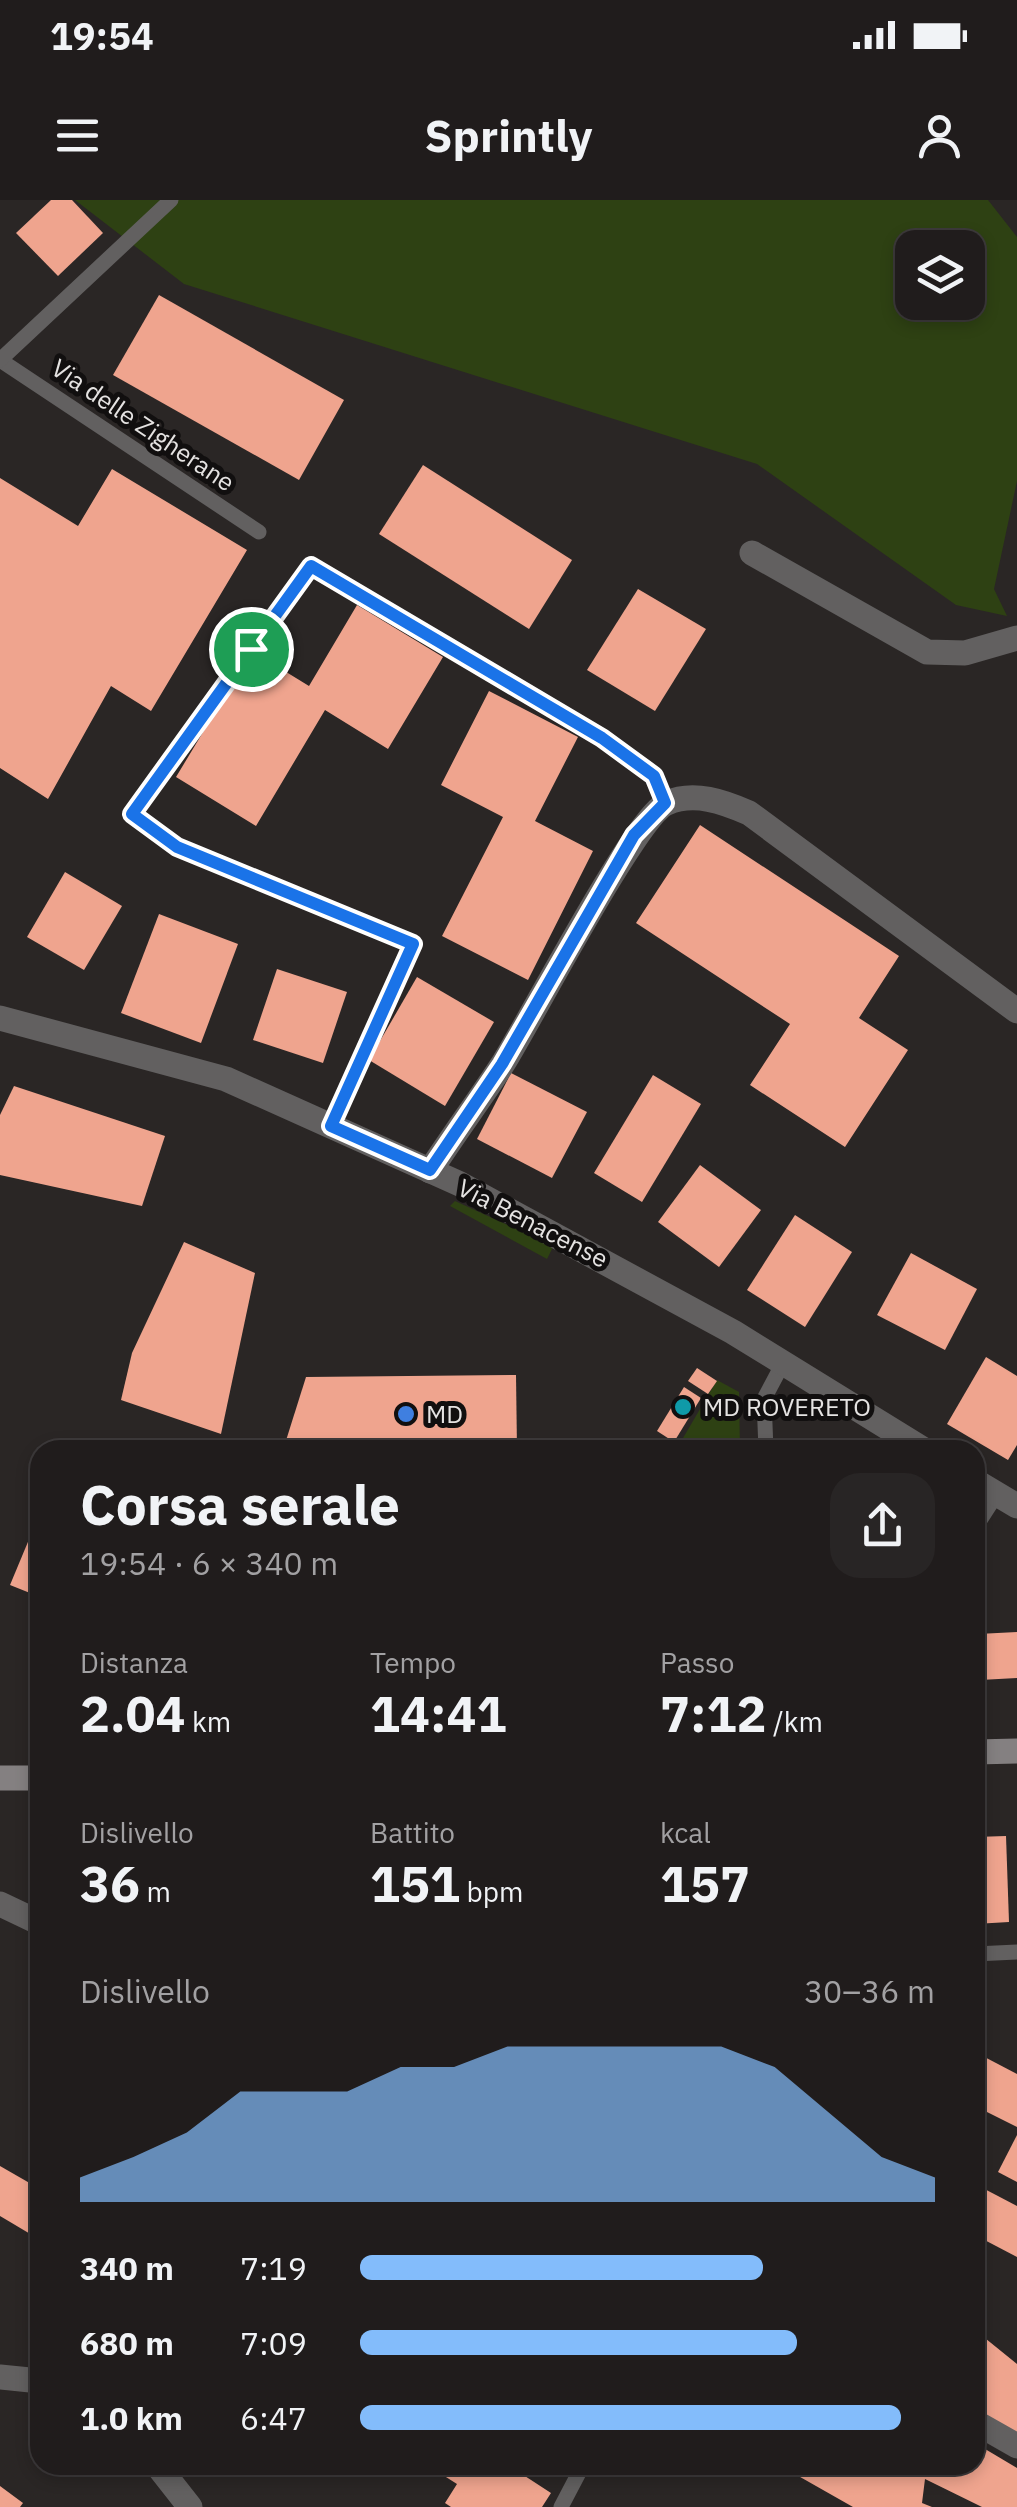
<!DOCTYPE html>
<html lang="it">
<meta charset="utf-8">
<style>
:root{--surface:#201c1c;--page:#282525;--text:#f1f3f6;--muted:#a2a1a3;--line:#3d3a3b;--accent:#83bcfb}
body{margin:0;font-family:"IBM Plex Sans",sans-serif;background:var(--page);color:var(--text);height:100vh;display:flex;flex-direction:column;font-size:38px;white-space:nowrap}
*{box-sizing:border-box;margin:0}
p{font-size:32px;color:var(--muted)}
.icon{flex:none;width:55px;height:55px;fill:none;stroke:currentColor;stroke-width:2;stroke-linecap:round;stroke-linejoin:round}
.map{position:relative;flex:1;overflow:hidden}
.side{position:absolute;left:30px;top:1240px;width:955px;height:1035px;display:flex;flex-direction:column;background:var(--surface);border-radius:30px;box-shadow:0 5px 15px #0003,0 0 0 2px var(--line)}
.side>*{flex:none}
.buttons{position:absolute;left:895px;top:30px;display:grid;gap:20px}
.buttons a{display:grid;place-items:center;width:90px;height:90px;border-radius:20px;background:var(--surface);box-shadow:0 5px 15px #0003,0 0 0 2px var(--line);font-size:50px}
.pin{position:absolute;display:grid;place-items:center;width:85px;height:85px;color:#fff;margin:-42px;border:5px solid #fff;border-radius:50%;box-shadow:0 2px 10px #0007}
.round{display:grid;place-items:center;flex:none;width:105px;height:105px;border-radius:30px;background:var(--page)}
.headline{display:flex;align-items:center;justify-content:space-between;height:170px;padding:0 50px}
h1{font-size:55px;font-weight:700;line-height:75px}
.stats{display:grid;grid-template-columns:repeat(3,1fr);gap:15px;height:170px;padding:10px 50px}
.stats div{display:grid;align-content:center}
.stats b{font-size:50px;font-weight:700}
.stats small{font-size:28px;font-weight:400}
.stats p{font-size:28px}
.chart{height:280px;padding:20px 50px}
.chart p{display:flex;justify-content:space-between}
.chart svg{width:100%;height:180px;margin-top:10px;fill:var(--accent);opacity:.7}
ul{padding:0 50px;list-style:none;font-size:32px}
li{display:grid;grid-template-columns:160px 120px 1fr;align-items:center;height:75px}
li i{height:25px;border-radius:12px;background:var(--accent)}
.status{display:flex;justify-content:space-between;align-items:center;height:70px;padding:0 50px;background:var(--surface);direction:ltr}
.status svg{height:28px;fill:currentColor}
header{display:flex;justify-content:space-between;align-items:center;height:130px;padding:0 50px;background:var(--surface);font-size:45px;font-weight:700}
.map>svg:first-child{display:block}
.green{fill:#2e4113;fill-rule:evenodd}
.building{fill:#efa48e}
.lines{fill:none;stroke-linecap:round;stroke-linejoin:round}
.lane{stroke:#626060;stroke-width:15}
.street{stroke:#626060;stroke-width:25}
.secondary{stroke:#848081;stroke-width:25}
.route-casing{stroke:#fff;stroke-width:20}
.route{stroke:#1a73e8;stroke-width:12}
.culture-dot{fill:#0f9aa8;stroke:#110f0f;stroke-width:4}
.shop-dot{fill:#3f7fe0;stroke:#110f0f;stroke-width:4}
.labels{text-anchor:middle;stroke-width:10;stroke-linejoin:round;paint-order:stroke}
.street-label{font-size:25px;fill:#e5e3e2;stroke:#110f0f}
.poi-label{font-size:25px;fill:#e5e3e2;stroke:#110f0f;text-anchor:start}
</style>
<div class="status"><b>19:54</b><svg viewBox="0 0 49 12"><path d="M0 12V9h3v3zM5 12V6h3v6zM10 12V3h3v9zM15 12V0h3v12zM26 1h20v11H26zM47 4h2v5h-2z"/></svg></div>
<header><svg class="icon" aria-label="menu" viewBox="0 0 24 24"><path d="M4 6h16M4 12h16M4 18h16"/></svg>Sprintly<svg class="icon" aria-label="person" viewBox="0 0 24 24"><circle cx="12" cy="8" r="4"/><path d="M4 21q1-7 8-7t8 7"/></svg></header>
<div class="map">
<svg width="1017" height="2307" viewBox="0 0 1017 2307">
<rect width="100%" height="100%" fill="#2a2625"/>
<g class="green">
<path d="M 75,0 L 988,0 L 1017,37 L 1017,281 L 994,389 L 1007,416 L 956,405 L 757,264 L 184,84 ZM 912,48 L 968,48 L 968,102 L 912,102 Z"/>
<path d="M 455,1001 L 547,1043 L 553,1047 L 547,1059 L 450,1006 Z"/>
<path d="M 717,1180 L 739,1192 L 740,1250 L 676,1250 Z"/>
</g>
<g class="building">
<path d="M 51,0 L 72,0 L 103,33 L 58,76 L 16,33 Z"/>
<path d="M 159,95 L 344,200 L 299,280 L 113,175 Z"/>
<path d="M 423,265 L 572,360 L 529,429 L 379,334 Z"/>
<path d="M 112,269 L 247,350 L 151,511 L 111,486 L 48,599 L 0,568 L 0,278 L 78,326 Z"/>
<path d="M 638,389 L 706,429 L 655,511 L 587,470 Z"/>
<path d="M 357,405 L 443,457 L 388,549 L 325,510 L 256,626 L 176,577 L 252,451 L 309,486 Z"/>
<path d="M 489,491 L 578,537 L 535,621 L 593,651 L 528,780 L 442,736 L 503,617 L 441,585 Z"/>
<path d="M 700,625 L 899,756 L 859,818 L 908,850 L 845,947 L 750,885 L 790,824 L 636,723 Z"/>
<path d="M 65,672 L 122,706 L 84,770 L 27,737 Z"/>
<path d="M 159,714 L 238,744 L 201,843 L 121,813 Z"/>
<path d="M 277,769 L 347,792 L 323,863 L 253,840 Z"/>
<path d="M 417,777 L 494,822 L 445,906 L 369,860 Z"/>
<path d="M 511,873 L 587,912 L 552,978 L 477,939 Z"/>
<path d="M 653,875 L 701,904 L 642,1002 L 594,973 Z"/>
<path d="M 14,886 L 165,936 L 142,1006 L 0,975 L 0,915 Z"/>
<path d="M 700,965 L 761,1010 L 719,1067 L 658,1022 Z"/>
<path d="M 795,1015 L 852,1052 L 805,1127 L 747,1090 Z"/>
<path d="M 184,1042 L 255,1073 L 221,1234 L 121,1200 L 132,1153 Z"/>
<path d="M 911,1053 L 977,1089 L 945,1150 L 877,1115 Z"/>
<path d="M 986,1157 L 1017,1176 L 1017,1245 L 1008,1260 L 947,1224 Z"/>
<path d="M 697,1168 L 717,1181 L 708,1194 L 688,1181 Z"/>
<path d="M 516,1175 L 517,1250 L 283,1250 L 306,1177 Z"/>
<path d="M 684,1187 L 701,1198 L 674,1242 L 657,1231 Z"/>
<path d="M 70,1240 L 92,1250 L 66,1250 Z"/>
<path d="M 40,1313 L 40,1397 L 10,1385 Z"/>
<path d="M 1017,1432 L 1017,1478 L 980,1480 L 978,1434 Z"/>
<path d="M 1006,1636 L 1009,1722 L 975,1724 L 975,1637 Z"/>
<path d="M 975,1852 L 1017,1874 L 1017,1927 L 975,1906 Z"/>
<path d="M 1017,1935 L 1017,1982 L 998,1972 Z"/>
<path d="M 0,1966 L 40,1989 L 40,2021 L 32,2035 L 0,2016 Z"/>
<path d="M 975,1984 L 1017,2006 L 1017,2057 L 975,2035 Z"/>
<path d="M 40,2051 L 40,2076 L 30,2070 Z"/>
<path d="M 975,2130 L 1017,2164 L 1017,2233 L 975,2215 Z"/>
<path d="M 975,2243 L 1017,2268 L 1017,2307 L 982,2307 L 925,2279 L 922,2303 L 932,2307 L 853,2307 L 779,2265 L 975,2265 Z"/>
<path d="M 427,2265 L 508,2265 L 551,2293 L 542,2307 L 451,2307 L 445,2303 L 457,2284 Z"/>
<path d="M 0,2286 L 23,2303 L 20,2307 L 0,2307 Z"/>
</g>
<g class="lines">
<g class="lane">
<path d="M 0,160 L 259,332"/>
<path d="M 0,160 L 171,0"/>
<path d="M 331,926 L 413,744 L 177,647 L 132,613 L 311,366 L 602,538 L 654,577 L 665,603"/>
<path d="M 766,1250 L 764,1199 L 782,1165"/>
<path d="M 975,1328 L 997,1294"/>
<path d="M 975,1754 L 1017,1752"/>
<path d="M 561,2307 L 583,2265"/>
</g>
<g class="street">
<path d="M 752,353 L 927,452 L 965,453 L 1017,438"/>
<path d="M 0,818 L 226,879 L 460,984 L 733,1132 L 924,1250"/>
<path d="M 430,971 C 454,934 480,899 504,862 C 531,819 636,616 667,603 C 694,591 724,602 749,613 L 1017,811"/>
<path d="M 975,1281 L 1017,1306"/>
<path d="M 0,1704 L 40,1723"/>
<path d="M 0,2177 L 40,2181"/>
<path d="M 975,2222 L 1017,2246"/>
<path d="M 157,2265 L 190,2307"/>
</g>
<g class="secondary">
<path d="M 975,1552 L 1017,1551"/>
<path d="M 0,1578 L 40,1578"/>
</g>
</g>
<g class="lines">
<defs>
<path id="route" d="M 311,366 L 602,538 L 654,576 L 665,603 L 634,635 L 502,864 L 430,970 L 331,926 L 413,744 L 177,647 L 132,614 Z"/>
</defs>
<use href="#route" class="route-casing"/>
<use href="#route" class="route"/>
</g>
<circle class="culture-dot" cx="683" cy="1207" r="10"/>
<circle class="shop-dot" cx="406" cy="1214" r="10"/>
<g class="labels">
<g class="street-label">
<text transform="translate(143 225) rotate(34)" y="9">Via delle Zigherane</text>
<text transform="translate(533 1023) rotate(27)" y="9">Via Benacense</text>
</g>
<g class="poi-label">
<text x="703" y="1216">MD ROVERETO</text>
<text x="426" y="1223">MD</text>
</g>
</g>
</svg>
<div class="buttons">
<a><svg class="icon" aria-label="layers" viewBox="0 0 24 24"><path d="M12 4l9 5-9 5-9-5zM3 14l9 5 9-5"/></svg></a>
</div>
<div class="pin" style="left:251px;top:449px;background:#1e9e55"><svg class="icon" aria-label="arrive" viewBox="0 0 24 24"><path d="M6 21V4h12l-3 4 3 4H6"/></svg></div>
<section class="side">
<div class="headline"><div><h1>Corsa serale</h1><p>19:54 · 6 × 340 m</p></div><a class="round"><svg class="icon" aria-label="share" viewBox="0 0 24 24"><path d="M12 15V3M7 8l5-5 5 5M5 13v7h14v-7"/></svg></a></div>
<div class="stats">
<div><p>Distanza</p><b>2.04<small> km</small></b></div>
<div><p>Tempo</p><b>14:41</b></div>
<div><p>Passo</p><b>7:12<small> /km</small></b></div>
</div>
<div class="stats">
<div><p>Dislivello</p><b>36<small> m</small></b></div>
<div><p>Battito</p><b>151<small> bpm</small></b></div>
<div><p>kcal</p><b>157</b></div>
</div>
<div class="chart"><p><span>Dislivello</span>30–36 m</p>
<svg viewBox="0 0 160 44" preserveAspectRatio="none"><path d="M0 44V38L10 33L20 27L30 17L40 17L50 17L60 11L70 11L80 6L90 6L100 6L110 6L120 6L130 11L140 22L150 33L160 38V44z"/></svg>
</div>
<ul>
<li><b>340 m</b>7:19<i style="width:70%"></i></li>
<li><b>680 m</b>7:09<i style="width:76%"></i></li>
<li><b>1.0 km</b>6:47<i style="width:94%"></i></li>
</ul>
</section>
</div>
